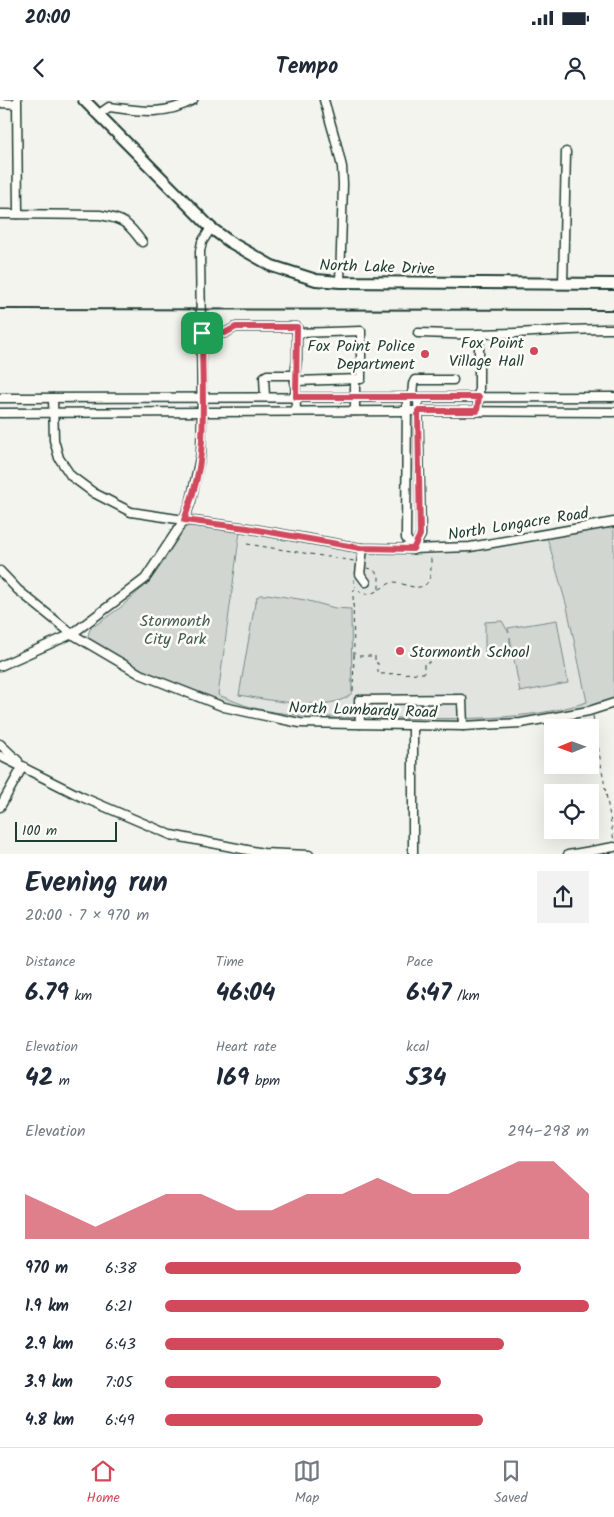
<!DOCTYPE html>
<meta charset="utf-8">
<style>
:root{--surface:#fff;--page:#f2f2f3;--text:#1f2937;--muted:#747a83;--line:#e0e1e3;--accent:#d1495b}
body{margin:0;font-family:Kalam,sans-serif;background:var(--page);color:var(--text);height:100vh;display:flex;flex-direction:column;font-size:19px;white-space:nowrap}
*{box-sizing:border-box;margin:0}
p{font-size:16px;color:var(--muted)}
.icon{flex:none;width:28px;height:28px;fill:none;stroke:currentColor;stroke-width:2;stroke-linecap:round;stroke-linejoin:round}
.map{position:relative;height:754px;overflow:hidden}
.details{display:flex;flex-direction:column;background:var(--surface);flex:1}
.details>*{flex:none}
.needle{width:32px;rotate:269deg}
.fabs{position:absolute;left:544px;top:619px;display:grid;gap:10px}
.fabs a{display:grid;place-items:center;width:55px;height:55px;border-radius:0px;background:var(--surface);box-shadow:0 5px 20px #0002;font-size:25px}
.scale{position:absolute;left:15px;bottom:12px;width:102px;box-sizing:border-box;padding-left:5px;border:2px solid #1f3d34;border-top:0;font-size:14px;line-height:18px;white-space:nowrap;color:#1f3d34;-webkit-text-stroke:4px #fdfcf7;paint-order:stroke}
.pin{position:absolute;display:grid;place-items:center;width:42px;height:42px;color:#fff;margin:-21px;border-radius:10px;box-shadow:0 2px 8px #0006}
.round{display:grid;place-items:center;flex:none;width:52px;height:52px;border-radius:0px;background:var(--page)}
.head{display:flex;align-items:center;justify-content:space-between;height:85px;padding:0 25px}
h1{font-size:28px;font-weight:700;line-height:38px}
.figures{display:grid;grid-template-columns:repeat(3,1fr);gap:8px;height:85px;padding:5px 25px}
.figures div{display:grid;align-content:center}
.figures b{font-size:25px;font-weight:700}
.figures small{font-size:14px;font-weight:400}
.figures p{font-size:14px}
.chart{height:140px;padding:10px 25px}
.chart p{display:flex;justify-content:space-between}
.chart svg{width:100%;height:90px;margin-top:5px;fill:var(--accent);opacity:.7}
ul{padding:0 25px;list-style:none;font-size:16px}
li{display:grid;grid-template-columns:80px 60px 1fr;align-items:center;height:38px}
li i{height:12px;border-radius:6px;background:var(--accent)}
.status{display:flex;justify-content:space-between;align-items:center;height:35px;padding:0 25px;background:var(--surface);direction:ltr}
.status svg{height:14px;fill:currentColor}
header{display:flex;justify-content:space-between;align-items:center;height:65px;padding:0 25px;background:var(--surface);font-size:22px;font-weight:700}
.tabs{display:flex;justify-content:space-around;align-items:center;height:70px;border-top:1px solid var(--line);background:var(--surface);font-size:14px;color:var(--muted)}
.tabs a{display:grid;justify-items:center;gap:2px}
.tabs .active{color:var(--accent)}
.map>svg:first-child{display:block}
.built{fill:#e2e5df}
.green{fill:#d1d6d1;stroke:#788a82}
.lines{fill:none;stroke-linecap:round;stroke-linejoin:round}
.minor-casing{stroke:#1f3d34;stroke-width:11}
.major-casing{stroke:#1f3d34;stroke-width:14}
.path{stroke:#1f3d34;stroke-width:1;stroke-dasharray:4 4;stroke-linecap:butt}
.minor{stroke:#fdfcf7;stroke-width:8}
.major{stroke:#fdfcf7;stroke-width:10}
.rail{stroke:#1f3d34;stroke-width:2}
.route-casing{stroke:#fff;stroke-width:10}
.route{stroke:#d1495b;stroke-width:6}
.poi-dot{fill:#d1495b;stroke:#fdfcf7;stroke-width:2}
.labels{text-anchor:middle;stroke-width:5;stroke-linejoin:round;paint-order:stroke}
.street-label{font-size:16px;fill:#1f3d34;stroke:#fdfcf7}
.poi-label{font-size:16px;fill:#1f3d34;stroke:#fdfcf7;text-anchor:end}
.park-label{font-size:16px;fill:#435c53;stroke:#fdfcf7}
</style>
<div class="status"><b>20:00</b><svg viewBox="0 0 49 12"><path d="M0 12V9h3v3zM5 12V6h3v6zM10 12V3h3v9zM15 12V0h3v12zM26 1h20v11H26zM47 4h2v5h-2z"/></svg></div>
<header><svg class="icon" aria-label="back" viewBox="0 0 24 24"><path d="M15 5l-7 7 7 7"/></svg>Tempo<svg class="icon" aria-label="person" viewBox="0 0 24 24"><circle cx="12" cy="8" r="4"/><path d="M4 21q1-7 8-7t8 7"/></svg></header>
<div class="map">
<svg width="614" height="755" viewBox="0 0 614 755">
<rect width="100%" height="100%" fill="#f4f4ef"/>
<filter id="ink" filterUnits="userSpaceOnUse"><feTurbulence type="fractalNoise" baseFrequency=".02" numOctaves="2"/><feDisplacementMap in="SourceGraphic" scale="10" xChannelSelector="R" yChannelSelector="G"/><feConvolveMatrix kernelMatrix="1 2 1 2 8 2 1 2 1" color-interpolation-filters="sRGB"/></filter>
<g filter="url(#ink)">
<path class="built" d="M 240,430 L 348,450 L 383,454 L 437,455 L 460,452 L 547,437 L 567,507 L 587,602 L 536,613 L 511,617 L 472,619 L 419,618 L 316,616 L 285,613 L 254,608 L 218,595 L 241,434 Z"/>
<g class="green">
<path d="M 194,424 L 240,430 L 240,432 L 218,595 C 230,599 242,605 254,608 C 301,619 351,617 399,618 C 462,619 526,621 587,602 L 567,507 L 547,437 L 614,427 L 614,600 L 582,609 L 521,620 L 476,622 L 336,622 L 284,617 L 226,604 L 202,596 L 146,573 L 129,564 L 90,541 L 88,535 L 90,529 L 121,507 L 149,482 L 162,464 L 182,429 Z"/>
<path d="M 267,494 L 305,500 L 335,508 L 351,509 L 352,593 C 334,614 264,599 239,595 L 255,503 L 256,503 L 257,497 L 260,495 L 266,495 Z"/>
<path d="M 557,520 L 568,583 L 520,592 L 510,537 L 510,555 L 507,559 L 485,559 L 485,522 L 502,521 L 509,533 L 508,528 Z"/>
</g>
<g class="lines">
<defs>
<g id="minor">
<path d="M 17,0 L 18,114"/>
<path d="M 324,0 L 336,42 L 342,67 L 343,84 L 340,182"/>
<path d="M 0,3 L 16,4"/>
<path d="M 99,14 L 109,7 C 139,11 165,16 193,0"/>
<path d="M 0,114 L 100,115 C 124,119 128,123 142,142"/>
<path d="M 563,184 L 566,52"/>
<path d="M 202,233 L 225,233 L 236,227 L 297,227 L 297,259 L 295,275"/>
<path d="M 418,233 C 438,233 459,235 479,234 C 524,234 569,228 614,229"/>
<path d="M 295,281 L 361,279 L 361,231 L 297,233"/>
<path d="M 265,297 L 264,277 L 267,275 L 295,275 L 296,311"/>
<path d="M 407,297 L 406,438 L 413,449"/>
<path d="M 412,297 L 413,284 L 415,280 L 453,280"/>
<path d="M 0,298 L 614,297"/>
<path d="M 53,298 L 54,340 L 59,358 L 71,376 L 94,393 L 131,412 L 184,420 L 247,428 L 360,448 L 413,449 L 470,447 L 614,422"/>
<path d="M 355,311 L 355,279"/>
<path d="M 477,311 L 479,297 L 479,234"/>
<path d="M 0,313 L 407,311 L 614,312"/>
<path d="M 363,448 L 360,474 L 366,482"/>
<path d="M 413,449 L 421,435 L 418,297"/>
<path d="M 0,471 L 18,490 L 72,534 L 140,574 L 224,607 L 256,614 L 300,623 L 463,626 L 521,623 L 589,611 L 614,603"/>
<path d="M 0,566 L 72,534 L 145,479 L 184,420 L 191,401 L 201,353 L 202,312 L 200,151 L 202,142 L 211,128"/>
<path d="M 360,624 L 359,600 L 462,599 L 463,626"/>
<path d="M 0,644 L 18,661"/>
<path d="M 0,656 L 82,697 L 171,735 L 263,753 L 309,755"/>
<path d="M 0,707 L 23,666"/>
<path d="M 413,755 L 413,626"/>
<path d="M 568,755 L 614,747"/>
</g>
<path id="major" d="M 84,0 L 211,128 L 230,142 L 272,166 L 316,180 L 340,182 L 614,184"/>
</defs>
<use href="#minor" class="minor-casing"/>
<use href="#major" class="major-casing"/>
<g class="path">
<path d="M 247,444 L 354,461"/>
<path d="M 367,468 L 372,469 L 379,475 L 379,489"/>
<path d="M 354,479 L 354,485 L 356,487"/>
<path d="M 354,556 L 353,491 L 356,488 C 368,503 381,486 393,482 C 399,482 404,485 409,486 C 433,492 431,473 431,457"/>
<path d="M 353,591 L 354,556 L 375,556 L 375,563 L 378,563 L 378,574 L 424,573 L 424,563 L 429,563 L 429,547"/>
<path d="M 593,616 L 614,741"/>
</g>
<use href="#minor" class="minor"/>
<use href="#major" class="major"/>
<path class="rail" d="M 0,209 L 614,210"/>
</g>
</g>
<g class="lines" filter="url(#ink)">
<defs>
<path id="route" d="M 236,227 L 297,227 L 296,297 L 479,297 L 477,311 L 418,311 L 420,435 L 413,449 L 360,448 L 247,428 L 184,420 C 192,399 199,376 201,353 C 205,313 202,272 202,233 L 225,233 Z"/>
</defs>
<use href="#route" class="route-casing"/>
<use href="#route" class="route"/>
</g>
<g class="poi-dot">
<circle cx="534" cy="251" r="5"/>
<circle cx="425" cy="254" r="5"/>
<circle cx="400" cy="551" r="5"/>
</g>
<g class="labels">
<g class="street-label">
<text transform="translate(377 166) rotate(2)" y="6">North Lake Drive</text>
<text transform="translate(518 423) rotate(-9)" y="6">North Longacre Road</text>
<text transform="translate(363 609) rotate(2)" y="6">North Lombardy Road</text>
</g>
<g class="poi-label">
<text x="524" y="248">Fox Point<tspan x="524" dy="18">Village Hall</tspan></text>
<text x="415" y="251">Fox Point Police<tspan x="415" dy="18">Department</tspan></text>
<text x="410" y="557" text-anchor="start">Stormonth School</text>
</g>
<g class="park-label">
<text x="175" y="526">Stormonth<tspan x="175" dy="18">City Park</tspan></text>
</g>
</g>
</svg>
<div class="fabs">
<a><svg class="needle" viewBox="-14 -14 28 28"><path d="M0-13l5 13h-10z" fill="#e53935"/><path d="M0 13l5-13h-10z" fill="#747a83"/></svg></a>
<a><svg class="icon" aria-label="locate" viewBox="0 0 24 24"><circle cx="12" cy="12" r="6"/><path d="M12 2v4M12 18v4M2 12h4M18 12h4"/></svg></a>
</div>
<div class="scale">100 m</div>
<div class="pin" style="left:202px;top:233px;background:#1e9e55"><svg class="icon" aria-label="arrive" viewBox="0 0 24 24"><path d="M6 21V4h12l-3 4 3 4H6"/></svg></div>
</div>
<section class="details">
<div class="head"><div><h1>Evening run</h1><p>20:00 · 7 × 970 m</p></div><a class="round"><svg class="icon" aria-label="share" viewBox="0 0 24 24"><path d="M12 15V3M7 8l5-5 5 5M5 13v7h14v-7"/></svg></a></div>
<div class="figures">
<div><p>Distance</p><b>6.79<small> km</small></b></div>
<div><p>Time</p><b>46:04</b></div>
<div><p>Pace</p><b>6:47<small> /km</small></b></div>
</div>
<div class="figures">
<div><p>Elevation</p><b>42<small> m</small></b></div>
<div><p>Heart rate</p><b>169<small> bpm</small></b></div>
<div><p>kcal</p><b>534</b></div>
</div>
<div class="chart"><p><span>Elevation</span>294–298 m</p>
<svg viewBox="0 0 160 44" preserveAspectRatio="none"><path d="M0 44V22L10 30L20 38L30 30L40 22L50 22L60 30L70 30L80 22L90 22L100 14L110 22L120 22L130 14L140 6L150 6L160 22V44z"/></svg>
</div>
<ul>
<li><b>970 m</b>6:38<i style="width:84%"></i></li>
<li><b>1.9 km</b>6:21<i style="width:100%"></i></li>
<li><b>2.9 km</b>6:43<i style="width:80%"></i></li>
<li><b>3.9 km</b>7:05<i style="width:65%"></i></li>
<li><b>4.8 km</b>6:49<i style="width:75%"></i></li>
</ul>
</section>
<nav class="tabs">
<a class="active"><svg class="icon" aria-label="home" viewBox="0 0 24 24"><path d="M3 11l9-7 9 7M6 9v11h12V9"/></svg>Home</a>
<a><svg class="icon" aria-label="map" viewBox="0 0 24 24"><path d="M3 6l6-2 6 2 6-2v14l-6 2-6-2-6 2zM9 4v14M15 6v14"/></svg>Map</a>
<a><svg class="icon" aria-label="saved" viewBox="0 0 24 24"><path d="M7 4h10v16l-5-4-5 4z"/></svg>Saved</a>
</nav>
